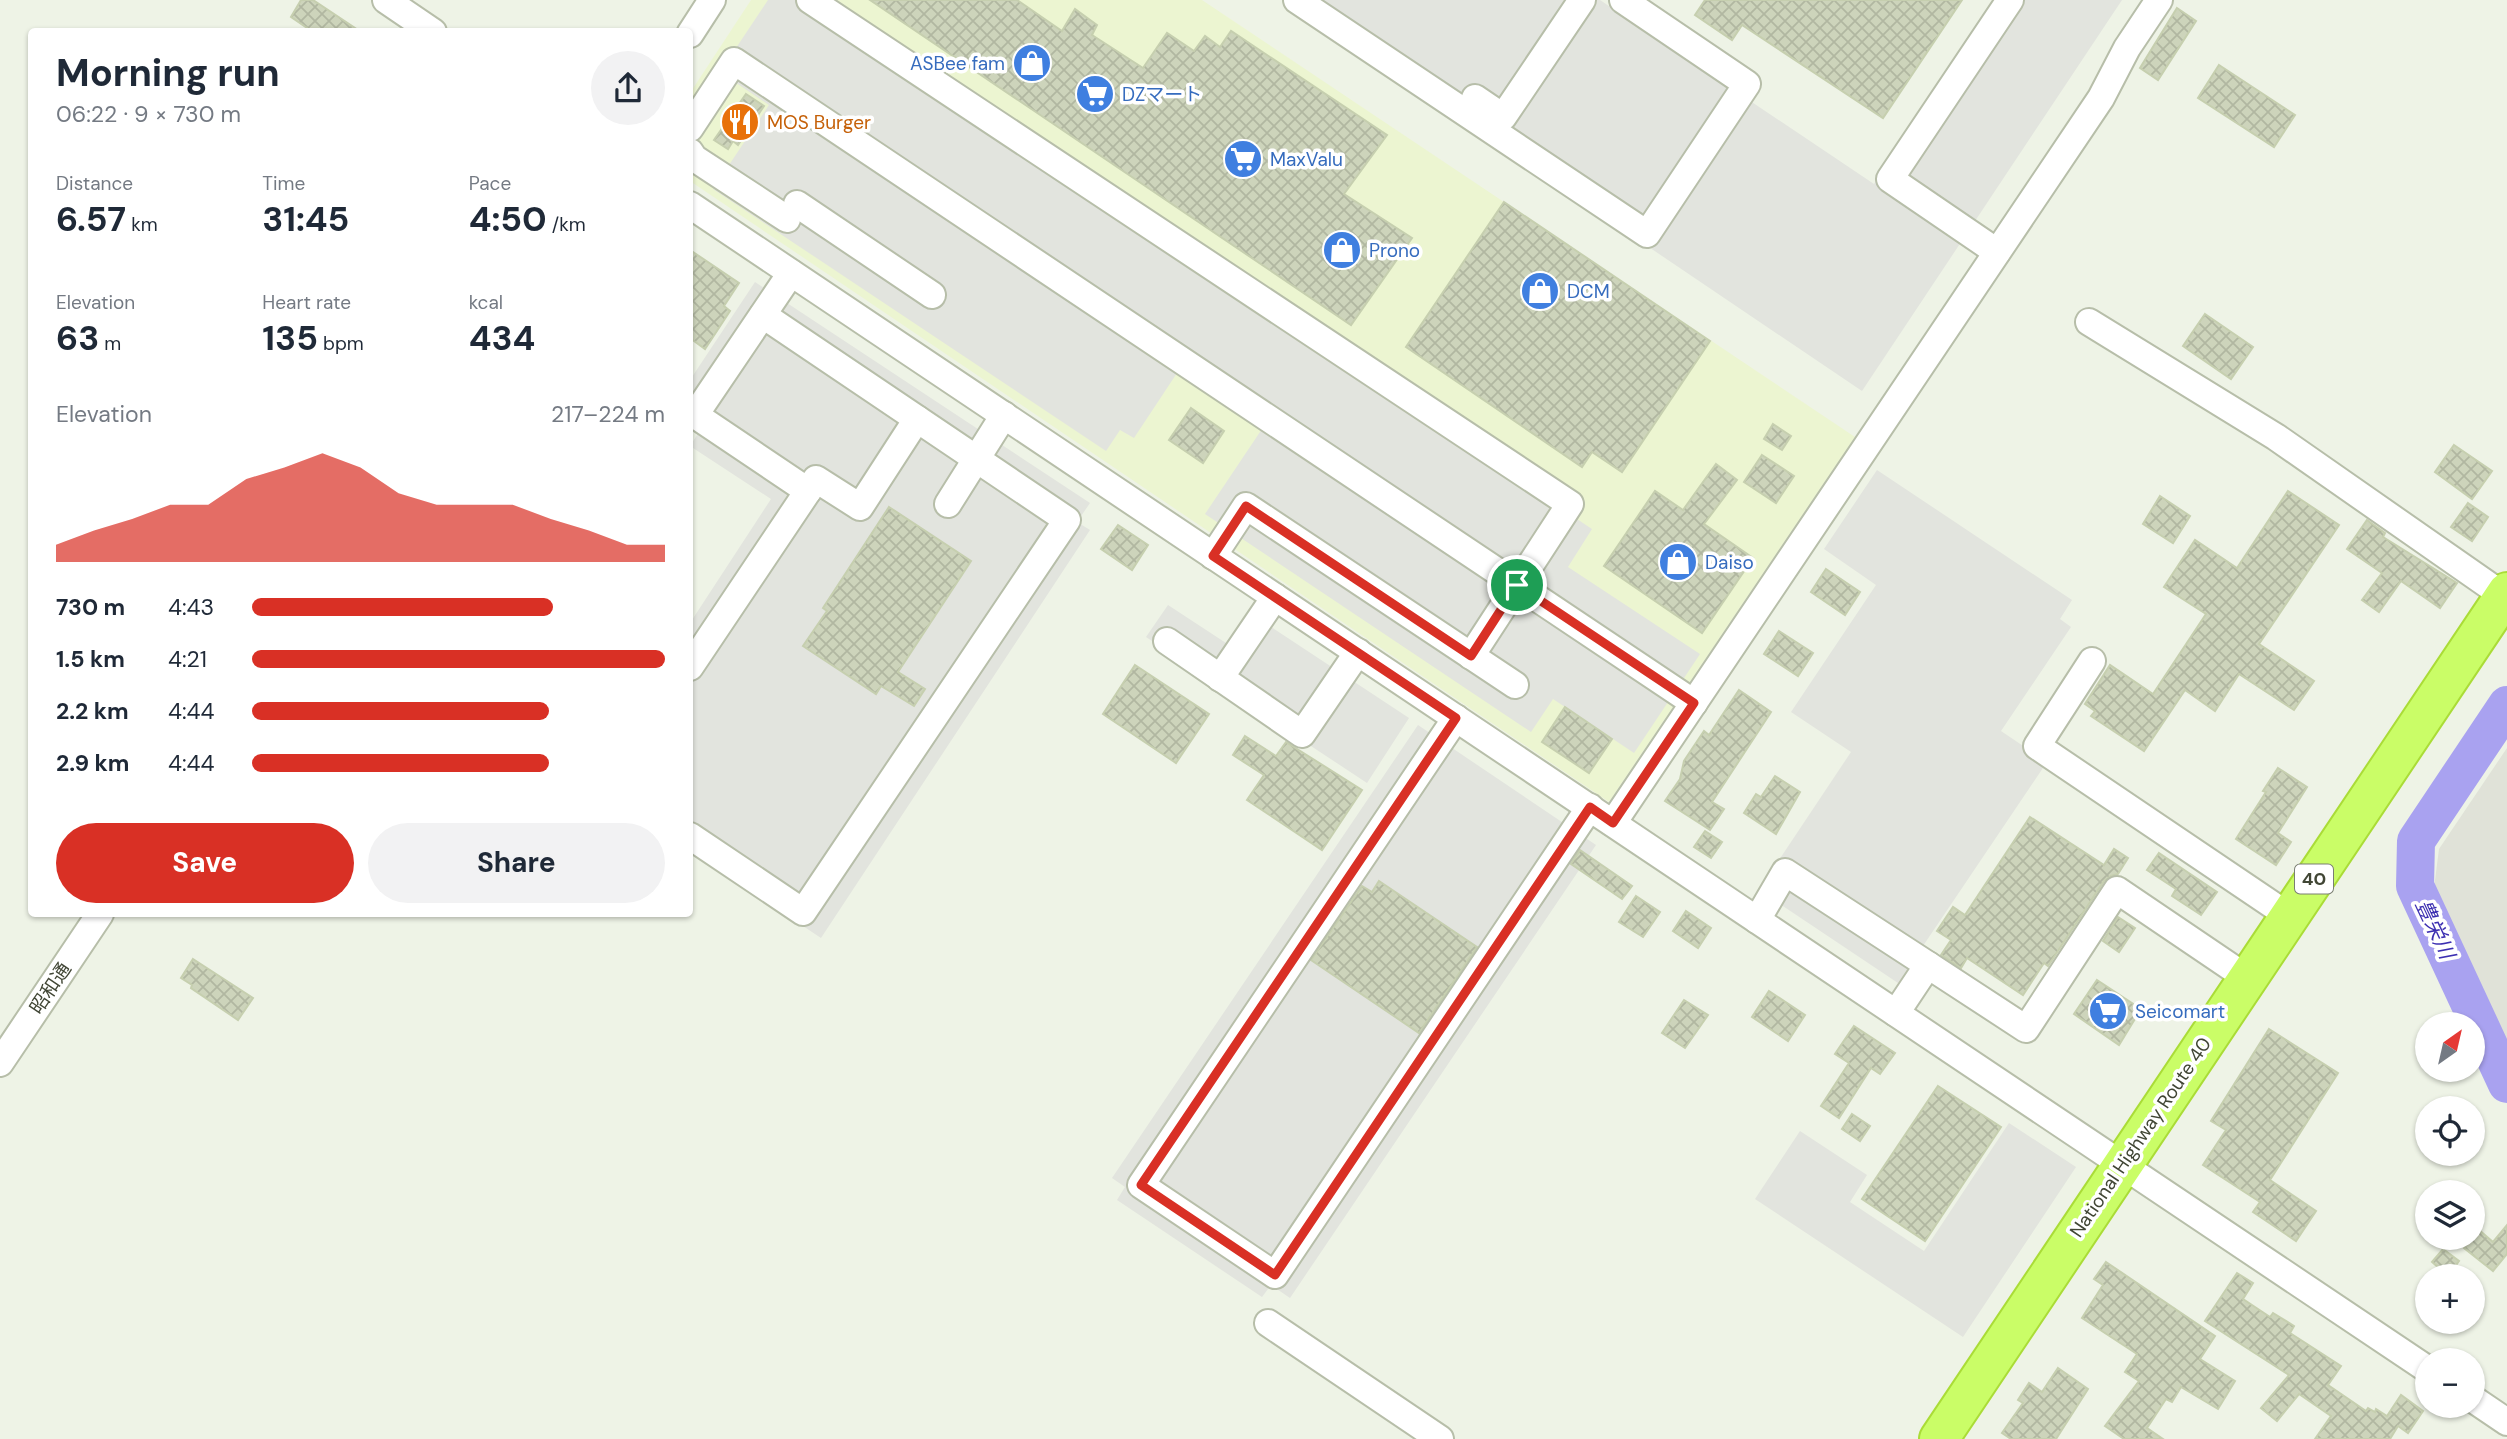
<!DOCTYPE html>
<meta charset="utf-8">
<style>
:root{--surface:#fff;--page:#f2f2f3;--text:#1f2937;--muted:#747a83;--accent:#d93025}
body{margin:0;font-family:"DM Sans","Noto Sans JP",sans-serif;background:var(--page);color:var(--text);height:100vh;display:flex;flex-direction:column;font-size:26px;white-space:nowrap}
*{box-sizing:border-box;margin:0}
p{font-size:23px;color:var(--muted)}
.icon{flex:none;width:38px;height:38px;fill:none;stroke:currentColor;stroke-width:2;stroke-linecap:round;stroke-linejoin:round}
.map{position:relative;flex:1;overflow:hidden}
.panel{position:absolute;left:28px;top:28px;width:665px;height:889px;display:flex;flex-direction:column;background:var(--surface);border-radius:7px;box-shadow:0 2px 5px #0004}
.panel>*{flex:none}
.needle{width:46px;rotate:34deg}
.controls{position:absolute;left:2415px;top:1012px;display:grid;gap:14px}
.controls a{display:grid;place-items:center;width:70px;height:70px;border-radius:50%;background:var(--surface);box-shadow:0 2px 5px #0004;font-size:35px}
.pin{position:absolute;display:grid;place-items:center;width:60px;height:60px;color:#fff;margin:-30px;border:4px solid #fff;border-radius:50%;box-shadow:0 2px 7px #0007}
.round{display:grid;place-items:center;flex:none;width:74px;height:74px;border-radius:37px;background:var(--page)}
.overview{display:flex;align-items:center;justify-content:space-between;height:119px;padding:0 28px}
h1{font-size:38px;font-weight:700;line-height:52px}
.metrics{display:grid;grid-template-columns:repeat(3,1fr);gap:10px;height:119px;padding:7px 28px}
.metrics div{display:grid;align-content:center}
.metrics b{font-size:35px;font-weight:700}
.metrics small{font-size:19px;font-weight:400}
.metrics p{font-size:19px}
.chart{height:196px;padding:14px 28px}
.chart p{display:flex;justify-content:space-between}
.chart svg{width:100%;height:126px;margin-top:7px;fill:var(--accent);opacity:.7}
.action{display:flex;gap:14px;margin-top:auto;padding:14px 28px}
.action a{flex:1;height:80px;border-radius:42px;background:var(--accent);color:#fff;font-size:28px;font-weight:700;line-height:80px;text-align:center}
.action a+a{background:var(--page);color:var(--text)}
ul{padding:0 28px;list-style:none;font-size:23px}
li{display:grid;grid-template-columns:112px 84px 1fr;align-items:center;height:52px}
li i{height:18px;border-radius:9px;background:var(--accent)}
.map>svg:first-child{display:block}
.commercial{fill:#ecf5d1}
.industrial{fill:#e0e2d8}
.parking{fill:#e2e4de}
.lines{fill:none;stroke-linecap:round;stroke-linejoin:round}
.river{stroke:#a9a2f0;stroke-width:38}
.building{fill:url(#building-cross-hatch);stroke:#c6cfaf;stroke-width:2}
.minor-casing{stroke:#b7bea9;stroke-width:30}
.highway-casing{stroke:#aadc37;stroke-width:42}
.minor{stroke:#fff;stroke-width:26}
.highway{stroke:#cafd67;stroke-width:38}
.route-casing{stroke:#fff;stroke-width:14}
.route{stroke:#d93025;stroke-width:9}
.labels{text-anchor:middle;stroke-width:7;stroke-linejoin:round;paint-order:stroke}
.shield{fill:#fff;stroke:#7a7e72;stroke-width:2}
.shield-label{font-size:18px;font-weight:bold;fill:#414635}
.shop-label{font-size:19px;fill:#366cbe;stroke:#fff;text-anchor:start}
.food-label{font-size:19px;fill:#c56008;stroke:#fff;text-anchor:start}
.street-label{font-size:19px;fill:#414635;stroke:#fff}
.water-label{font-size:21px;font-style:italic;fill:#3c2fb1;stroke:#fff}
</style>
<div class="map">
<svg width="2507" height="1439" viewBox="0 0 2507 1439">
<defs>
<pattern id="building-cross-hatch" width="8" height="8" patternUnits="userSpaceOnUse" patternTransform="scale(1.75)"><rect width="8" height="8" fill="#cdd4bb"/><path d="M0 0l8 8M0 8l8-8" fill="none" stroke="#b1b7a1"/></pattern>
</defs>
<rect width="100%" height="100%" fill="#eef3e6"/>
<path class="commercial" d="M 751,0 L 1202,0 L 1855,437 L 1609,802 L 690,181 L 690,93 Z"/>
<path class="industrial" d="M 2507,748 L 2507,1048 L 2434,888 L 2439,849 Z"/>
<g class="parking">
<path d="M 768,0 L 799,0 L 1592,529 L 1568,567 L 1700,654 L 1634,753 L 1553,699 L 1531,732 L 1205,514 L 1262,429 L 1177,373 L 1134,438 L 1120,430 L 1106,451 L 713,189 L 769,105 L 720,72 Z"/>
<path d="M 1283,0 L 1600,0 L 1874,184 L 1997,0 L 2122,0 L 1862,391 Z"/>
<path d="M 755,282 L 1090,503 L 1077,522 L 1090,530 L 821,938 L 690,851 L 690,623 L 771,499 L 690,446 L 706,421 L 690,410 L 690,380 Z"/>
<path d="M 1877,470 L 2072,600 L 2060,619 L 2071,627 L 2001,731 L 2047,762 L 1898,983 L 1759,890 L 1851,752 L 1791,712 L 1876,585 L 1824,549 Z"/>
<path d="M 1168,605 L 1229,645 L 1250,613 L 1409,718 L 1367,783 L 1146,637 Z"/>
<path d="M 1418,725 L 1596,845 L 1290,1298 L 1271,1285 L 1262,1297 L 1117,1200 L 1125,1187 L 1112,1178 Z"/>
<path d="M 2009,1123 L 2076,1167 L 1963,1337 L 1755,1199 L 1800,1131 L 1867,1175 L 1850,1202 L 1924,1251 Z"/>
</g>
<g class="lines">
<path class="river" d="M 2507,705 L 2416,841 L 2415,886 L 2507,1084"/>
</g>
<g class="building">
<path d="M 301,0 L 313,0 L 361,32 L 313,32 L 291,17 Z"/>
<path d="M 870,0 L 1017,0 L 1062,31 L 1075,9 L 1097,25 L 1092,35 L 1143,68 L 1167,33 L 1194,51 L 1205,36 L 1220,47 L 1231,31 L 1387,135 L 1344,194 L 1412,238 L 1351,325 Z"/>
<path d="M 1705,0 L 1962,0 L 1883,118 L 1742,25 L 1732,40 L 1695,15 Z"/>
<path d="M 2177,8 L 2196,21 L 2158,80 L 2140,68 Z"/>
<path d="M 2219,65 L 2295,115 L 2274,147 L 2198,98 Z"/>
<path d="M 746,94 L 764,106 L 738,145 L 733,141 L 728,149 L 714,140 Z"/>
<path d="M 1504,202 L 1710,341 L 1622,472 L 1592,452 L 1582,467 L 1406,347 Z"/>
<path d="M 690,250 L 739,283 L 724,306 L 730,311 L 705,349 L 690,338 Z"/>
<path d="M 2205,314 L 2253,347 L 2231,379 L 2183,346 Z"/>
<path d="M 1191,408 L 1224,431 L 1203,463 L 1169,440 Z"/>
<path d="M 1773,424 L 1791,436 L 1782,450 L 1764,439 Z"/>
<path d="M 2454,445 L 2492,471 L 2472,499 L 2435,472 Z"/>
<path d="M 1762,455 L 1794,476 L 1776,503 L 1744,482 Z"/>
<path d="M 1716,464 L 1737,480 L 1704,524 L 1753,558 L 1702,633 L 1604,566 L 1655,491 L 1683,510 Z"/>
<path d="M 2288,491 L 2339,525 L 2259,644 L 2314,681 L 2294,710 L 2239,674 L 2215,711 L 2185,690 L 2144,751 L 2091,716 L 2095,711 L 2085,704 L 2110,665 L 2153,694 L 2206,614 L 2164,587 L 2195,540 L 2237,568 Z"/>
<path d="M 2160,496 L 2190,516 L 2173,543 L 2143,524 Z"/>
<path d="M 2468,503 L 2488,517 L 2472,541 L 2451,527 Z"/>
<path d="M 889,507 L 971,561 L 898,672 L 925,689 L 914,706 L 881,686 L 876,694 L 803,646 L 827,611 L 823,608 Z"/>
<path d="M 2367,520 L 2385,533 L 2383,537 L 2457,583 L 2440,608 L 2401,581 L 2379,612 L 2362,600 L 2382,573 L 2347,549 Z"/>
<path d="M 1118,525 L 1148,545 L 1132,570 L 1101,549 Z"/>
<path d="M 1826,569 L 1860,592 L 1845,615 L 1811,592 Z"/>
<path d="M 1779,631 L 1813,653 L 1798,676 L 1764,654 Z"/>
<path d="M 1135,665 L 1209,714 L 1176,763 L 1103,714 Z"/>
<path d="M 1739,690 L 1771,712 L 1712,802 L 1724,809 L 1710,830 L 1665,801 L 1680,779 L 1684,761 L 1704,731 L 1709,735 Z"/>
<path d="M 1565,707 L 1612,739 L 1589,773 L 1542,742 Z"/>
<path d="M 1245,736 L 1276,756 L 1286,742 L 1362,790 L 1322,850 L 1247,800 L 1264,775 L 1233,755 Z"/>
<path d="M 2278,768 L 2307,787 L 2278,833 L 2291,842 L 2276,865 L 2236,839 L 2266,792 L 2263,791 Z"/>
<path d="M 1775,776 L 1800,792 L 1776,834 L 1744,813 L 1756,794 L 1761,797 Z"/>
<path d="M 2030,817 L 2104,865 L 2114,849 L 2128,858 L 2118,874 L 2111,876 L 2104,881 L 2048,966 L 2044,963 L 2023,995 L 1967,958 L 1961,968 L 1941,955 L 1951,940 L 1937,931 L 1953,907 L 1965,915 Z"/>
<path d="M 1705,831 L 1722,842 L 1711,858 L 1694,847 Z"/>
<path d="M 1580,850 L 1632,886 L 1622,899 L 1571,864 Z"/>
<path d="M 2159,853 L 2217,892 L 2201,915 L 2172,896 L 2176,889 L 2147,870 Z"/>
<path d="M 1379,881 L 1477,947 L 1419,1033 L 1311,960 L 1362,886 L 1372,892 Z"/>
<path d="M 1636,896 L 1660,912 L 1643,937 L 1619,922 Z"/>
<path d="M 1686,911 L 1711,928 L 1698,948 L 1673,931 Z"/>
<path d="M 2118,917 L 2135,928 L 2119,952 L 2103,941 Z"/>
<path d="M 193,959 L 253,998 L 238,1020 L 191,988 L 192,985 L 181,978 Z"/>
<path d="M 2097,980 L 2141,1009 L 2119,1045 L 2074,1014 Z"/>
<path d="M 1769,991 L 1805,1015 L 1788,1041 L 1752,1017 Z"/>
<path d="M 1684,1000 L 1708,1015 L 1685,1048 L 1662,1033 Z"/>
<path d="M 1854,1026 L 1895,1053 L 1880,1074 L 1871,1068 L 1839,1118 L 1821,1106 L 1849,1063 L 1835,1054 Z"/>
<path d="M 2269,1029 L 2338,1073 L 2270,1180 L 2316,1211 L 2296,1241 L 2253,1212 L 2260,1202 L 2203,1165 L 2226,1130 L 2211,1121 Z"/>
<path d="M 1938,1086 L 2001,1127 L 1925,1241 L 1862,1199 Z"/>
<path d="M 1852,1114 L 1870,1126 L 1860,1141 L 1842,1129 Z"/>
<path d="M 2507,1225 L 2507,1254 L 2493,1271 L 2464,1248 L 2479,1230 L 2493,1242 Z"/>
<path d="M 2443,1249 L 2459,1261 L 2448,1276 L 2432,1262 Z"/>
<path d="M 2106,1262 L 2215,1336 L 2200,1359 L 2235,1381 L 2218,1409 L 2181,1387 L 2172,1402 L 2166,1399 L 2147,1428 L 2163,1439 L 2124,1439 L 2105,1426 L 2139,1381 L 2125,1372 L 2137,1354 L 2082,1318 L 2103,1285 L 2094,1279 Z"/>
<path d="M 2237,1273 L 2253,1283 L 2243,1299 L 2270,1317 L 2273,1313 L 2294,1326 L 2290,1333 L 2341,1366 L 2328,1385 L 2366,1411 L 2368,1408 L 2375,1412 L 2376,1409 L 2387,1416 L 2401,1395 L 2423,1411 L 2408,1433 L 2398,1426 L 2390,1439 L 2315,1439 L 2331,1416 L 2299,1394 L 2277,1421 L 2261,1408 L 2289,1375 L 2205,1321 Z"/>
<path d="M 2058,1368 L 2088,1389 L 2056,1439 L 2011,1439 L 2002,1433 L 2023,1403 L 2018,1400 L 2029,1383 L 2042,1392 Z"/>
</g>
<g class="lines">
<defs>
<g id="minor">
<path d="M 386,0 L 433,32"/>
<path d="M 810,0 L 1570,504 L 1471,656"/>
<path d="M 1297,0 L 1647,234 L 1747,84 L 1623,0"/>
<path d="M 690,34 L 712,0"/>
<path d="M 1475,98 L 1503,117 L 1582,0"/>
<path d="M 690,128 L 734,61 L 1694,703"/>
<path d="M 690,152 L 694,158 L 787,219"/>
<path d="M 797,204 L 932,295"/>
<path d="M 690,205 L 2427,1369"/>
<path d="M 1997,252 L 1890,179 L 2010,0"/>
<path d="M 2089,322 L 2276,437 L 2504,596"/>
<path d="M 808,491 L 816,479 L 860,507 L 917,419"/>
<path d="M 948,504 L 1004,415"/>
<path d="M 1213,556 L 1246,506 L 1515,685"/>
<path d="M 1167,641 L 1302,734 L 1358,652"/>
<path d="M 2092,661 L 2037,746 L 2289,916"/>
<path d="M 690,667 L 808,491 L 695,415 L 791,273"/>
<path d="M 1220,678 L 1275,597"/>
<path d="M 1456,718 L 1141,1185 L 1275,1275 L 1590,807"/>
<path d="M 1613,823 L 2101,98 L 2127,48 L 2159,0"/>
<path d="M 690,836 L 803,912 L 1067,520 L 763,315"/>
<path d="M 1757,920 L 1785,872 L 1928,965 L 1896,1013"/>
<path d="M 1928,965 L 2026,1029 L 2117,890 L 2247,978"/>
<path d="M 0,1063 L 100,914"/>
<path d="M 1268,1323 L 1440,1439"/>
<path d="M 2473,1399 L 2507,1422"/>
</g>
<path id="highway" d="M 1939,1439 L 2507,592"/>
</defs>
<use href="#minor" class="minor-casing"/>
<use href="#highway" class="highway-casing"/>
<use href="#minor" class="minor"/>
<use href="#highway" class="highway"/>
</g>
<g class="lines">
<defs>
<path id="route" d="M 1246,506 L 1471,656 L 1517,585 L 1694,703 L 1613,823 L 1590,807 L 1275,1275 L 1141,1185 L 1456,718 L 1213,556 Z"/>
</defs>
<use href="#route" class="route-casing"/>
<use href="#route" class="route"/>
</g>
<defs>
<symbol id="shop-disc" viewBox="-11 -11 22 22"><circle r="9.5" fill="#3f7fe0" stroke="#fff"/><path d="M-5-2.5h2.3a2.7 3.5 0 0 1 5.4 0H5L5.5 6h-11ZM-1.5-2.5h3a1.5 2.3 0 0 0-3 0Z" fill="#fff"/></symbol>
<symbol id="supermarket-disc" viewBox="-11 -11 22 22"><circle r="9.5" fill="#3f7fe0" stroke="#fff"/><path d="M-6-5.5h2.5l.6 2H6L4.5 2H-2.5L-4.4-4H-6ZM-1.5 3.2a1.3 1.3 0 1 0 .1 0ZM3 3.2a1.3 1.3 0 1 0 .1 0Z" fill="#fff"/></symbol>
<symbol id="restaurant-disc" viewBox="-11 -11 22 22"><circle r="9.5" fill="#e8710a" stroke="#fff"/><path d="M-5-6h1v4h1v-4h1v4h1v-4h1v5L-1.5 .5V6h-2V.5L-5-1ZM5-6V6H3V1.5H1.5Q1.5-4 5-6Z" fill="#fff"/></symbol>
</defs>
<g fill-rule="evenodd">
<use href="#shop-disc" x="1010" y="41" width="44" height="44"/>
<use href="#supermarket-disc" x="1073" y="72" width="44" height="44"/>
<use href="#restaurant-disc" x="718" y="100" width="44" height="44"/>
<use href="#supermarket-disc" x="1221" y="137" width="44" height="44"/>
<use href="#shop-disc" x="1320" y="228" width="44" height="44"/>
<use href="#shop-disc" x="1518" y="269" width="44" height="44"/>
<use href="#shop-disc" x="1656" y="540" width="44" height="44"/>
<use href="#supermarket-disc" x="2086" y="989" width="44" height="44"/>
</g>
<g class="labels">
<rect class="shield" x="2295" y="864.5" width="38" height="29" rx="5"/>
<g class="shield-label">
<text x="2314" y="885">40</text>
</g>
<g class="shop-label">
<text x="1005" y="70" text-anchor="end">ASBee fam</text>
<text x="1122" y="101">DZマート</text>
<text x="1270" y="166">MaxValu</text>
<text x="1369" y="257">Prono</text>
<text x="1567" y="298">DCM</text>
<text x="1705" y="569">Daiso</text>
<text x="2135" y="1018">Seicomart</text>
</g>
<g class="food-label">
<text x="767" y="129">MOS Burger</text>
</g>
<g class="street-label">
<text transform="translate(50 988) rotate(-56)" y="7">昭和通</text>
<text transform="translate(2140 1137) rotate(-56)" y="7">National Highway Route 40</text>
</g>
<g class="water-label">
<text transform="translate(2435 929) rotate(65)" y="7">豊栄川</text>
</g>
</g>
</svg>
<div class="controls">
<a><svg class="needle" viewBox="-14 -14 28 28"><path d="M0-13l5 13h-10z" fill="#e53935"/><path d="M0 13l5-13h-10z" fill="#747a83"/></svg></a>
<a><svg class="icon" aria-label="locate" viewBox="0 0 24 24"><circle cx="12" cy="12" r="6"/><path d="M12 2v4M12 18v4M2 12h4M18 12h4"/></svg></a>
<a><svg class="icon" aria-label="layers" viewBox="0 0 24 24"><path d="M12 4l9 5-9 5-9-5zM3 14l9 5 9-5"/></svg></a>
<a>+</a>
<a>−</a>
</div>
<div class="pin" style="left:1517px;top:585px;background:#1e9e55"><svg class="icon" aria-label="arrive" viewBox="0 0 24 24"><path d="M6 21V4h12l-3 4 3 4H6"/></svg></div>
<section class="panel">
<div class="overview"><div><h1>Morning run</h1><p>06:22 · 9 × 730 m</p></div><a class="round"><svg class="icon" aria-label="share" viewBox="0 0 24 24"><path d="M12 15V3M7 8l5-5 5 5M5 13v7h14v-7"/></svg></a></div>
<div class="metrics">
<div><p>Distance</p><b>6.57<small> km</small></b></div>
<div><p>Time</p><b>31:45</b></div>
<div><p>Pace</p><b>4:50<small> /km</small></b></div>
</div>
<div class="metrics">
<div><p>Elevation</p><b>63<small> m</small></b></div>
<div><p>Heart rate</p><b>135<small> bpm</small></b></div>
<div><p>kcal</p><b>434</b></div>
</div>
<div class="chart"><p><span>Elevation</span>217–224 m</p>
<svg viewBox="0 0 160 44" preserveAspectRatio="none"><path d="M0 44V38L10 33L20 29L30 24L40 24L50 15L60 11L70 6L80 11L90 20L100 24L110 24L120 24L130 29L140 33L150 38L160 38V44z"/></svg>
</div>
<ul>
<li><b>730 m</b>4:43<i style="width:73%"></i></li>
<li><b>1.5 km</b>4:21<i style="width:100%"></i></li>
<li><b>2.2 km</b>4:44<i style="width:72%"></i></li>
<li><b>2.9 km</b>4:44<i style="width:72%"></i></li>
</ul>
<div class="action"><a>Save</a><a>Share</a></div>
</section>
</div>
